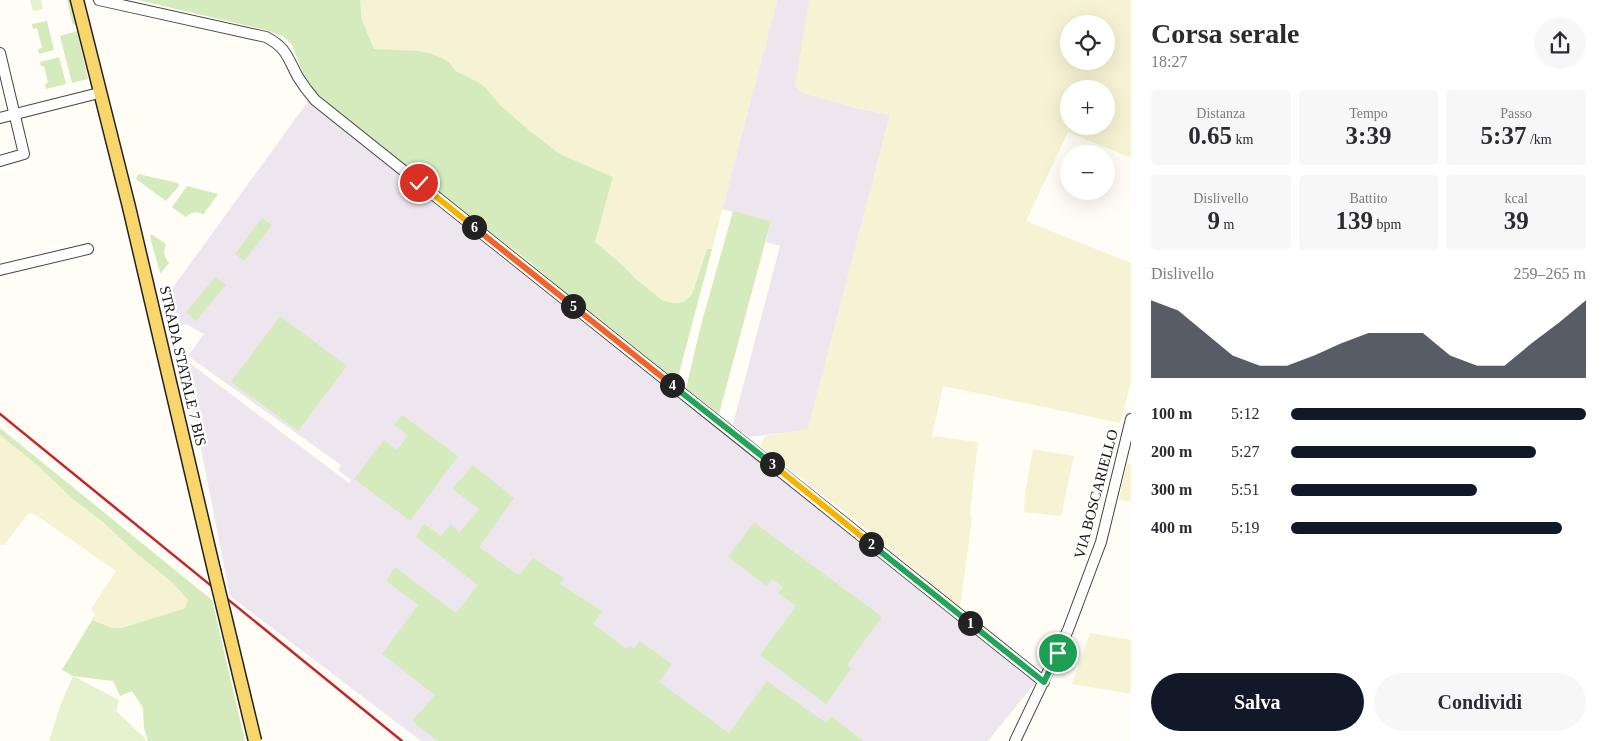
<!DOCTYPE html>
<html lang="it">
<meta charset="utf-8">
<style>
:root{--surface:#fff;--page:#f7f7f7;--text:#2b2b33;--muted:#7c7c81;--accent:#111827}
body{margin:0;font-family:Georgia,serif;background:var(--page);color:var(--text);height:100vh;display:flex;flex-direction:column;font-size:19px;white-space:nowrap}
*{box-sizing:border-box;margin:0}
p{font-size:16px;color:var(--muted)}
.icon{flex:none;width:28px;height:28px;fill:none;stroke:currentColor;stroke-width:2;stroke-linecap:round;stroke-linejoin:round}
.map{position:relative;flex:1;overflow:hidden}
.sheet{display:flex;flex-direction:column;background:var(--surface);width:475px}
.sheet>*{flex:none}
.fabs{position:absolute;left:1060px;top:15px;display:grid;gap:10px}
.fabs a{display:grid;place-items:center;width:55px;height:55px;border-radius:50%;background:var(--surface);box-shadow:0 5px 20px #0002;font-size:25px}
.pin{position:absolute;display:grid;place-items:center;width:42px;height:42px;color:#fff;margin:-21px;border:2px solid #fff;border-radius:50%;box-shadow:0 1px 5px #0007}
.km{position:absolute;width:25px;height:25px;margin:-12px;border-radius:50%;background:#222;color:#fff;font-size:14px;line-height:25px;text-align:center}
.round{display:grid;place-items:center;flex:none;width:52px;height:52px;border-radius:26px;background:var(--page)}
.headline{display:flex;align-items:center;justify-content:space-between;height:85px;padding:0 20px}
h1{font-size:28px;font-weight:800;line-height:38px}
.figures{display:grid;grid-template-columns:repeat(3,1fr);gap:8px;height:85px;padding:5px 20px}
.figures div{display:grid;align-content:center;border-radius:5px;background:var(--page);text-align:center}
.figures b{font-size:25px;font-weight:800}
.figures small{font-size:14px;font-weight:400}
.figures p{font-size:14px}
.chart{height:140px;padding:10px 20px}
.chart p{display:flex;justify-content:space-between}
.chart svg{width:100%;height:90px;margin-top:5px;fill:var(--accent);opacity:.7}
.action{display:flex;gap:10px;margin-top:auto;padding:10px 20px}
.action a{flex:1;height:58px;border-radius:30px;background:var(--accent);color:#fff;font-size:20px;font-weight:800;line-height:58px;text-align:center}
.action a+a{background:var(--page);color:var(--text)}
ul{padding:0 20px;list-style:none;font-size:16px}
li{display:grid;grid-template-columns:80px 60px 1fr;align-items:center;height:38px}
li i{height:12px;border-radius:6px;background:var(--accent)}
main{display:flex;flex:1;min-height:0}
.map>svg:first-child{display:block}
.industrial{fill:#eee6ef}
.farmland{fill:#f6f3d4;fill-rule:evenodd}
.green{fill:#d5ebbd}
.pitch{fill:#e6f2cf}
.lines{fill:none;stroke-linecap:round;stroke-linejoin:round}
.minor-casing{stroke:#444;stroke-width:12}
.major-casing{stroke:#222;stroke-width:15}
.minor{stroke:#fff;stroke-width:10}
.major{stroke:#f9d66b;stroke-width:12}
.rail{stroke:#c4262e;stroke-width:2.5}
.major-bridge-casing{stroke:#222;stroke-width:15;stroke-linecap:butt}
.major-bridge{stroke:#f9d66b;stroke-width:12}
.split-1-casing{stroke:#fff;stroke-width:10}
.split-2-casing{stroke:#fff;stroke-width:10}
.split-3-casing{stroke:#fff;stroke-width:10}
.split-4-casing{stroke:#fff;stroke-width:10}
.split-5-casing{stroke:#fff;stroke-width:10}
.split-6-casing{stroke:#fff;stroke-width:10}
.split-7-casing{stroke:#fff;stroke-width:10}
.split-1{stroke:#22a559;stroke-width:6}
.split-2{stroke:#22a559;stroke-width:6}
.split-3{stroke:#f5b400;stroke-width:6}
.split-4{stroke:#22a559;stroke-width:6}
.split-5{stroke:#f0652b;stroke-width:6}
.split-6{stroke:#f0652b;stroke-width:6}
.split-7{stroke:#f5b400;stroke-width:6}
.labels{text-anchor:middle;stroke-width:5;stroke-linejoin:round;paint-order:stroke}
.street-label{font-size:15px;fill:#111;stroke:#fff}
</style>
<main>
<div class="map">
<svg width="1131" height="741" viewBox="0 0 1131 741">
<rect width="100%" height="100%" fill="#fffdf5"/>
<g class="industrial">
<path d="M 777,0 L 809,0 L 852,107 L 890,115 L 808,430 L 748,437 L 733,424 L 780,246 L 766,242 L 771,221 L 722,209 Z"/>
<path d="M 309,100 L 1036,682 L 988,741 L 421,741 L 230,596 L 183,358 L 349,483 L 351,480 L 338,470 L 341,465 L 188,356 L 204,334 L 186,324 L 170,328 L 166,297 Z"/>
</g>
<g class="farmland">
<path d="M 360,0 L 777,0 L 712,249 L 707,249 L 692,294 L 684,302 L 673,303 L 662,300 L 636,279 L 595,242 L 613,177 L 560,154 L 530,131 L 501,106 L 485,87 L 476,81 L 456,71 L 449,62 L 440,57 L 429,53 L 374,49 L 362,20 Z"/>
<path d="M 807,0 L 1131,0 L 1131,158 L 1068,132 L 1026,221 L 1131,263 L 1131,382 L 1120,423 L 943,386 L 932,436 L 978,442 L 970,514 L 972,519 L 960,608 L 861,525 L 760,446 L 764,439 L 764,436 L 808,429 L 890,115 L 852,107 L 802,93 L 795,86 L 809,1 ZM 1069,24 L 1106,24 L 1106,61 L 1069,61 ZM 1069,89 L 1106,89 L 1106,126 L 1069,126 Z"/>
<path d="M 0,435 L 38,466 L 74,500 L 103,522 L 136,553 L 174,584 L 188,600 L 185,608 L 122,628 L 112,628 L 102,625 L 92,620 L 95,614 L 91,609 L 116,571 L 33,513 L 29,513 L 4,545 L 0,545 Z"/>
<path d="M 1033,449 L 1074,456 L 1061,516 L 1024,512 L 1025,493 Z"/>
<path d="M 1127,463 L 1131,464 L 1131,502 L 1119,499 Z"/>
<path d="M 1090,633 L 1131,640 L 1131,694 L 1072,684 Z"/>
</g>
<g class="green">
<path d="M 67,0 L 72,0 L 77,24 L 73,25 Z"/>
<path d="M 138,0 L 360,0 L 362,20 L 374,49 L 418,51 L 429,53 L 440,57 L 449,62 L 456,71 L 476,81 L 485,87 L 501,106 L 530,131 L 560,154 L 613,177 L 595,242 L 620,263 L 636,279 L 662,300 L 673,303 L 684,302 L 692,294 L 707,249 L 712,249 L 677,381 L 600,319 L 570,297 L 531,263 L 448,200 L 328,103 L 315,91 L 303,73 L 292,45 L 284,37 L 266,30 Z"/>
<path d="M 47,21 L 54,50 L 39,54 L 38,49 L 42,48 L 37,28 L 33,29 L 32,24 Z"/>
<path d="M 77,31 L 88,79 L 72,83 L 60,36 Z"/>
<path d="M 59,57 L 66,84 L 46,89 L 45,84 L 48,83 L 44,66 L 41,66 L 40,62 Z"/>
<path d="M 138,174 L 178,183 L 179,186 L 166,201 L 136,179 Z"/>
<path d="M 187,186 L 218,194 L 203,215 L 201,213 C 195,212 191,212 186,217 L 172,207 Z"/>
<path d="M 733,211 L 771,221 L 719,414 L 686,388 L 701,325 Z"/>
<path d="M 262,218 L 272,225 L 244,261 L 235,254 Z"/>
<path d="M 151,234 L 166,244 C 163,253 164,256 169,263 L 161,273 L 160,273 L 150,237 Z"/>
<path d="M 215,277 L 226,285 L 196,321 L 186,312 Z"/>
<path d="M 280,316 L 347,366 L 298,431 L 231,382 Z"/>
<path d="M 402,415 L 458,456 L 410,521 L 354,479 L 384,440 L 397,450 L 408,435 L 394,425 Z"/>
<path d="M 0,428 L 212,600 L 245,741 L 148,741 L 144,728 L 143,708 L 132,691 L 120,696 L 113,681 L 73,676 L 62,670 L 92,620 L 112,628 L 122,628 L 179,610 L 185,608 L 188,600 L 174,584 L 136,553 L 103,522 L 74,500 L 38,466 L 0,435 Z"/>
<path d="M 473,465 L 514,498 L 479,547 L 519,575 L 533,558 L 564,578 L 560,584 L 602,611 L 593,624 L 627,649 L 630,646 L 634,649 L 640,641 L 672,664 L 659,682 L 729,733 L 767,681 L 826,723 L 831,716 L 863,741 L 437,741 L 412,721 L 435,695 L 382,654 L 418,605 L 386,581 L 395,567 L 456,613 L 478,585 L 416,537 L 424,524 L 441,536 L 451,524 L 459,533 L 479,509 L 452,489 Z"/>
<path d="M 754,522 L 882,617 L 847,665 L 851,669 L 826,704 L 760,655 L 796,606 L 778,593 L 783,587 L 772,579 L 767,586 L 728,557 Z"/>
</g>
<g class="pitch">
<path d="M 30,0 L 41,0 L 43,9 L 33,11 Z"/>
<path d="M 73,676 L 119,700 L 116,711 L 148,741 L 49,741 L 60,706 Z"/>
</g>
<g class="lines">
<defs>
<g id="minor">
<path d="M 99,0 L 266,37 C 287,48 287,57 298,77 C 303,85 309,93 315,100 L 1044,682"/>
<path d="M 0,53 L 24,154 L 0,161"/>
<path d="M 0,118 L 99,93"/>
<path d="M 0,270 L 88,249"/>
<path d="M 1015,741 L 1068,630 L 1101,542 L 1131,419"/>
</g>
<path id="major" d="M 77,0 L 129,207 L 214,570"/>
</defs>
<use href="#minor" class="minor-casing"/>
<use href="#major" class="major-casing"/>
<use href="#minor" class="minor"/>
<use href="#major" class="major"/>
<path class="rail" d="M 0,414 L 402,741"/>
<defs>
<path id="major-bridge" d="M 214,570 L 255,741"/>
</defs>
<use href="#major-bridge" class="major-bridge-casing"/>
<use href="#major-bridge" class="major-bridge"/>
</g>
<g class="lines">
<defs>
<path id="split-1" d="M 970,623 L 1044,682 L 1058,653"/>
<path id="split-2" d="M 871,544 L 970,623"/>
<path id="split-3" d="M 772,464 L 871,544"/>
<path id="split-4" d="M 672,385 L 772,464"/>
<path id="split-5" d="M 573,306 L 672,385"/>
<path id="split-6" d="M 474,227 L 573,306"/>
<path id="split-7" d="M 419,183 L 474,227"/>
</defs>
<use href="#split-1" class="split-1-casing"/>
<use href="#split-2" class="split-2-casing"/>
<use href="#split-3" class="split-3-casing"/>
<use href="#split-4" class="split-4-casing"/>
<use href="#split-5" class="split-5-casing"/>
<use href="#split-6" class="split-6-casing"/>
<use href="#split-7" class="split-7-casing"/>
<use href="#split-1" class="split-1"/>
<use href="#split-2" class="split-2"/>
<use href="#split-3" class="split-3"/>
<use href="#split-4" class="split-4"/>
<use href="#split-5" class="split-5"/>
<use href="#split-6" class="split-6"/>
<use href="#split-7" class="split-7"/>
</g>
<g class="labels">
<g class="street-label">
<text transform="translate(183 366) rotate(77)" y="5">STRADA STATALE 7 BIS</text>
<text transform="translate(1096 494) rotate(-75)" y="5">VIA BOSCARIELLO</text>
</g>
</g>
</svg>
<div class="fabs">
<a><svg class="icon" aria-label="locate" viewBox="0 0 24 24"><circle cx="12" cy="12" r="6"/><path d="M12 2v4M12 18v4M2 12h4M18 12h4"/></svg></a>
<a>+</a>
<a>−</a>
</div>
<div class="pin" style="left:1058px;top:653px;background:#1e9e55"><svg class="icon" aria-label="arrive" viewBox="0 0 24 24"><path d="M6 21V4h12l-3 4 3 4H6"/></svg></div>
<div class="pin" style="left:419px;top:183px;background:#d93025"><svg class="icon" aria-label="check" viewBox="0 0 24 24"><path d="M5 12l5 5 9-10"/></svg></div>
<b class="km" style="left:970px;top:623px">1</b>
<b class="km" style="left:871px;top:544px">2</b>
<b class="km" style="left:772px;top:464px">3</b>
<b class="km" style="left:672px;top:385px">4</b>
<b class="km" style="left:573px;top:306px">5</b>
<b class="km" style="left:474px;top:227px">6</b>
</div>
<section class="sheet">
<div class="headline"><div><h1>Corsa serale</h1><p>18:27</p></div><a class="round"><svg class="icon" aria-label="share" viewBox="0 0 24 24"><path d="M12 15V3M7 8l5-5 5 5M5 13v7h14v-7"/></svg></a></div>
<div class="figures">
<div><p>Distanza</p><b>0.65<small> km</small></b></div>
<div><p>Tempo</p><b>3:39</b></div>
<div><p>Passo</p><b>5:37<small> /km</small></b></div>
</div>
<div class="figures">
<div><p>Dislivello</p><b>9<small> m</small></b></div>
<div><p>Battito</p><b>139<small> bpm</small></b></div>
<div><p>kcal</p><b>39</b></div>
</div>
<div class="chart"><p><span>Dislivello</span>259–265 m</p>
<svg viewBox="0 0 160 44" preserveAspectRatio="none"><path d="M0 44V6L10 11L20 22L30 33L40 38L50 38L60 33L70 27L80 22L90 22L100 22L110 33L120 38L130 38L140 27L150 17L160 6V44z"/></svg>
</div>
<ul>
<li><b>100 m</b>5:12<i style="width:100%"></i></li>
<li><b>200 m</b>5:27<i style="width:83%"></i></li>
<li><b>300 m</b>5:51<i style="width:63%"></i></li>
<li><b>400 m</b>5:19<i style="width:92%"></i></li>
</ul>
<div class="action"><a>Salva</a><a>Condividi</a></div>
</section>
</main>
